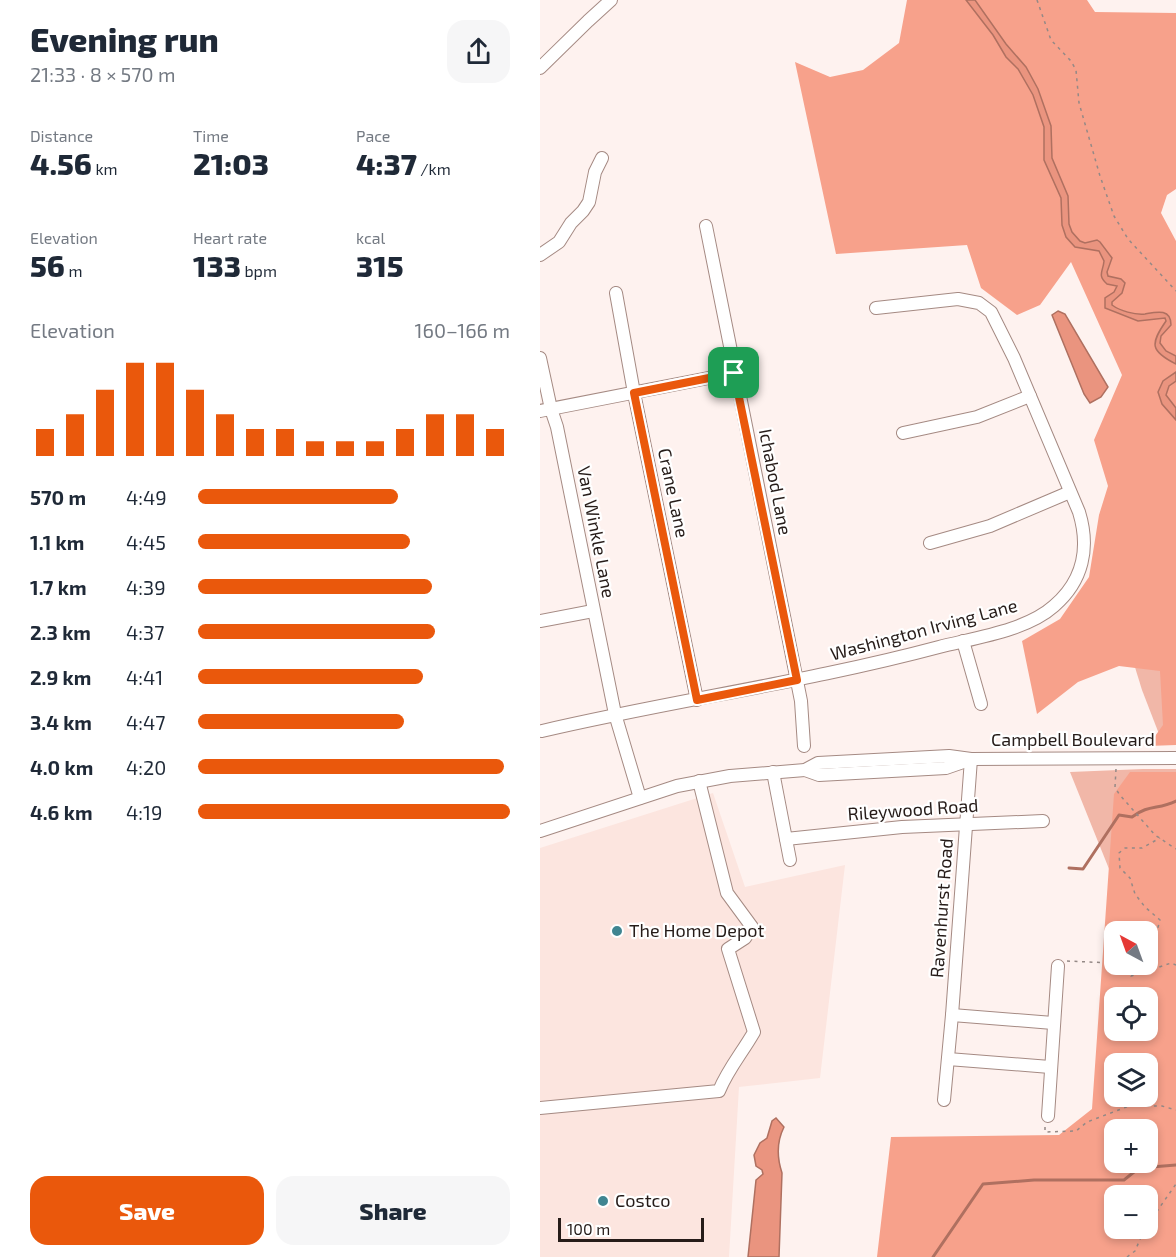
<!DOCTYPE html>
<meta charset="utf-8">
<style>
:root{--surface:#fff;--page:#f6f6f7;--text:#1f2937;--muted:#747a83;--accent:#ea580c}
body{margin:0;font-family:"Exo 2",sans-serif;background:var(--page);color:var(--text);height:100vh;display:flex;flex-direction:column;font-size:22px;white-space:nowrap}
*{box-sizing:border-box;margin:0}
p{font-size:20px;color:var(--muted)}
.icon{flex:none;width:33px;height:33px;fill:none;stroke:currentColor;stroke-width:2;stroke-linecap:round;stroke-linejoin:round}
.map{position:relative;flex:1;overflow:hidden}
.panel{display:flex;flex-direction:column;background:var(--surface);width:540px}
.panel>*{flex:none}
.needle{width:39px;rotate:319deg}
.fabs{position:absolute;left:564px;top:921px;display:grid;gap:12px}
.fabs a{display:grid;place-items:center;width:54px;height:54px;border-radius:12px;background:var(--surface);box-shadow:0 3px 9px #0003;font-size:30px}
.scale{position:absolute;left:18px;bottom:15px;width:146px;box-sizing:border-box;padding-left:6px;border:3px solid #261c19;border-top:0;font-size:16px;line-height:21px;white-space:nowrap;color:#261c19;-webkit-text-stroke:4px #fff;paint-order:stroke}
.pin{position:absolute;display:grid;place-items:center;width:51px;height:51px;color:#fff;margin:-26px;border-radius:12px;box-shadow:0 3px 9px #0006}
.round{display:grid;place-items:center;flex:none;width:63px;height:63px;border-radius:18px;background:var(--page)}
.headline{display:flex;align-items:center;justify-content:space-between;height:102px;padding:0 30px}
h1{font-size:33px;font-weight:800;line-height:45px}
.stats{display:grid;grid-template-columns:repeat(3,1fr);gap:9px;height:102px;padding:6px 30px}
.stats div{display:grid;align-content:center}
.stats b{font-size:30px;font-weight:800}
.stats small{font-size:16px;font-weight:400}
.stats p{font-size:16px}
.chart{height:168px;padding:12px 30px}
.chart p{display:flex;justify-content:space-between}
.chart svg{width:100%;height:108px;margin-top:6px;stroke:var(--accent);stroke-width:6}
.cta{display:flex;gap:12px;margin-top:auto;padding:12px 30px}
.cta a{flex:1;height:69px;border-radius:18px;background:var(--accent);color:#fff;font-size:24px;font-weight:800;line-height:69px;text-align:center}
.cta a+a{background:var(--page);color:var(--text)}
ul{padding:0 30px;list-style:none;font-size:20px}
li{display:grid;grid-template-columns:96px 72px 1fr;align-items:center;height:45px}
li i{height:15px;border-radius:8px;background:var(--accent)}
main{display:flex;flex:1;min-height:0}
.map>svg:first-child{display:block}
.built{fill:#fce5df}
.green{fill:#f1b7a8}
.forest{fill:#f7a18b;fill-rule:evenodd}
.water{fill:#ea947f;stroke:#af7060;stroke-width:1.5}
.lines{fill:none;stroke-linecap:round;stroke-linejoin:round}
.stream{stroke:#af7060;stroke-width:3}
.minor-casing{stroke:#a58a83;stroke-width:14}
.path{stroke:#948986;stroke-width:1.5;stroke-dasharray:3 4.5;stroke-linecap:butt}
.minor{stroke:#fff;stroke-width:12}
.route-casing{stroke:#fff;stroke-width:12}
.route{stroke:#ea580c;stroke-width:8}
.poi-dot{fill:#408591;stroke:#fff;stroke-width:2}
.labels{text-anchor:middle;stroke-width:4.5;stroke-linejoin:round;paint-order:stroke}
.street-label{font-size:18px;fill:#261c19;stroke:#fff}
.poi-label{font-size:18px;fill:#261c19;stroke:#fff;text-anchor:start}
</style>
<main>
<section class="panel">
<div class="headline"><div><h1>Evening run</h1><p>21:33 · 8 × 570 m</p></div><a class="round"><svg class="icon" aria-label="share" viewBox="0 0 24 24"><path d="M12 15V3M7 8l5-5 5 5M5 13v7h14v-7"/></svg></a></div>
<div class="stats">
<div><p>Distance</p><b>4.56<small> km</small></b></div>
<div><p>Time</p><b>21:03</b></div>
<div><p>Pace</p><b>4:37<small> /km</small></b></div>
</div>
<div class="stats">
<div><p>Elevation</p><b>56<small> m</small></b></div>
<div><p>Heart rate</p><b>133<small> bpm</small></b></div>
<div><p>kcal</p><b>315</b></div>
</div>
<div class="chart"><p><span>Elevation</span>160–166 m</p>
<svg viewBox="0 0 160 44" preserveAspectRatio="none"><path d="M5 44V33M15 44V27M25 44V17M35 44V6M45 44V6M55 44V17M65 44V27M75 44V33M85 44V33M95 44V38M105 44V38M115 44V38M125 44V33M135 44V27M145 44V27M155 44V33"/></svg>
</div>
<ul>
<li><b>570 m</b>4:49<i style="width:64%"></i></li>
<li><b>1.1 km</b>4:45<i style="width:68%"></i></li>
<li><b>1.7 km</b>4:39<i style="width:75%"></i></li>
<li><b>2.3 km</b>4:37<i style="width:76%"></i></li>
<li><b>2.9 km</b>4:41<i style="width:72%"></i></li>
<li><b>3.4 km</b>4:47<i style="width:66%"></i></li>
<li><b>4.0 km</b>4:20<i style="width:98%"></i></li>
<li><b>4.6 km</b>4:19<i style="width:100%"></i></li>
</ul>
<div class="cta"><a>Save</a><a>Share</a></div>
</section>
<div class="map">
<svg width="636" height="1257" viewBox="0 0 636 1257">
<rect width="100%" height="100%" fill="#fef2ef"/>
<path class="built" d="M 173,793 L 205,887 L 305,865 L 280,1078 L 199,1087 L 189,1257 L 0,1257 L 0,848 Z"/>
<g class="green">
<path d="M 636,636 L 636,742 L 619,734 L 602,690 L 594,664 Z"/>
<path d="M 603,769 L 636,769 L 636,1037 L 608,964 L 608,932 L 594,931 L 530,772 Z"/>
</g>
<g class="forest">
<path d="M 367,0 L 547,0 L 555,12 L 636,13 L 636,189 L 627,195 L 621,213 L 636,241 L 636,745 L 608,746 L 623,725 L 620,671 L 579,666 L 538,682 L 497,714 L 482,641 L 520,619 L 549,577 L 559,515 L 568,486 L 554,440 L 582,375 L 531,262 L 500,305 L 477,315 L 441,288 L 427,245 L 296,254 L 255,62 L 290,77 L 323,70 L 359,43 Z"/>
<path d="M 590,772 L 636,772 L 636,1257 L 337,1257 L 351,1137 L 519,1135 L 552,1109 L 574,794 ZM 574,932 L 608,932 L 608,964 L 574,964 ZM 574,998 L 608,998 L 608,1030 L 574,1030 ZM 574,1064 L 608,1064 L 608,1096 L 574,1096 ZM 574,1130 L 608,1130 L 608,1162 L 574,1162 ZM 574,1196 L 608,1196 L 608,1228 L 574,1228 Z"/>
</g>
<g class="water">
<path d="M 426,0 L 435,0 L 466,44 L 486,67 L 498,89 L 511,126 L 512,158 L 528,196 L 529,224 L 532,232 L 540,241 L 545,243 L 557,240 L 560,242 L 572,258 L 567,272 L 568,276 L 581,279 L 585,283 L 582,293 L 572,302 L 572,305 C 580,311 595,315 605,314 C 616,312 631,308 631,325 L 621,336 L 620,343 L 626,351 L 636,356 L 636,364 C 610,351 610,344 626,321 L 625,318 L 598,321 L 565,308 L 565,298 L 574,292 L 577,286 L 567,284 C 557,275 563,272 564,261 L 559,251 L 535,247 L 526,237 L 522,225 L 521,198 L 504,160 L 504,127 L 493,95 L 478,69 L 466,57 L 453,35 Z"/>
<path d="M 518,311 L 525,314 L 568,387 L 561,397 L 550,403 L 544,394 L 512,315 Z"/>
<path d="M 636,372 L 636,381 L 629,386 L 626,395 L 636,408 L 636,420 L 622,404 L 618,392 L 623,381 Z"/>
<path d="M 236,1118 L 244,1127 C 237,1141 237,1158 242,1173 L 239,1257 L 208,1257 L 216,1180 L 223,1174 L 222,1170 L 216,1166 L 214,1155 L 220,1143 L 227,1138 L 232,1121 Z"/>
</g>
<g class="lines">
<g class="stream">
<path d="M 529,868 L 543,869 L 579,815 L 592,817 C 609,804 618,810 636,801"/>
<path d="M 393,1257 L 443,1184 L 494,1180 L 584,1180 L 599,1168 L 636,1165"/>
</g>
<defs>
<g id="minor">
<path d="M 0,68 L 48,21 L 71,0"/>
<path d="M 166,226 L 261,701 L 264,746"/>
<path d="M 0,255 L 19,242 L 31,223 L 43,211 L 49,202 L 55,172 L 62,158"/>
<path d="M 76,293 L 94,393 L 157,700"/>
<path d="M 0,358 L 11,409 L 17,427 L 75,714 L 100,798"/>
<path d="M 0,411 L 194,373"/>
<path d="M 363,433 L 437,417 L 490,396"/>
<path d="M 390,543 L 450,526 L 530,492"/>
<path d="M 0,621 L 53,611"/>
<path d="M 423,641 L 441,704"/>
<path d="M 2,731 C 134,700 268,682 399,647 C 434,638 486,631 514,606 C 543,581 550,548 539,512 L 474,358 L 451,312 L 439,303 L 418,299 L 336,308"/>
<path d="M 265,770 L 279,775 L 406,768 L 429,760"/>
<path d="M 233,772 L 250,860"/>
<path d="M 0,831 L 137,786 L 190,776 L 265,770 L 278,763 L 409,756 L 431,759 L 636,758"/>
<path d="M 246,839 L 362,827 L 503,821"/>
<path d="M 412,1015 L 513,1023"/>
<path d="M 408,1059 L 510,1067"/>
<path d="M 404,1100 L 412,1015 L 431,759"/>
<path d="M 0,1108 L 179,1091 C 188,1069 202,1053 214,1032 L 188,949 L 205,938 L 212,927 L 187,893 L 159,781"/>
<path d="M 508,1116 L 518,966"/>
</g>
</defs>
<use href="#minor" class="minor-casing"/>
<g class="path">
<path d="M 497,0 L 511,40 L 531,61 L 536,70 L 539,103 L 560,176 L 574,216 L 588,239 L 636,291"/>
<path d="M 576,769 L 575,787 L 579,794 L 615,835 L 636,849"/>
<path d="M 527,961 L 571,963 L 591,976 L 605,972"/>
<path d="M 608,964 L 620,920 L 605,907 L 595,894 L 590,878 L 580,868 L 579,853 L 585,848 L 602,848 L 620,838"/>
<path d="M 607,965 L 605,972 L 631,963 L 636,965"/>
<path d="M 505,1127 L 505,1132 L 536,1131 L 547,1122 L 589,1106 L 622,1106 L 636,1110"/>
<path d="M 608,1224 L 636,1184"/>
<path d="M 587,1257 L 595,1251 L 605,1228"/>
</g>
<use href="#minor" class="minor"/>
</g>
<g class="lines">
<defs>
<path id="route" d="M 194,373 L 257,680 L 157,700 L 94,393 Z"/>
</defs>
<use href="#route" class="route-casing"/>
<use href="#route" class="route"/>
</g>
<g class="poi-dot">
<circle cx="77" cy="931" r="6"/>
<circle cx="63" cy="1201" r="6"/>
</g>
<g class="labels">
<g class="street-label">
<text transform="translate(235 482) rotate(79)" y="6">Ichabod Lane</text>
<text transform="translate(133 493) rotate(78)" y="6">Crane Lane</text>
<text transform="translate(56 532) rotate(79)" y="6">Van Winkle Lane</text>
<text transform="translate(384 630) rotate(-15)" y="6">Washington Irving Lane</text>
<text x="533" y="746">Campbell Boulevard</text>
<text transform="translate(373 810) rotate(-4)" y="6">Rileywood Road</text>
<text transform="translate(402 908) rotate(-86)" y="6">Ravenhurst Road</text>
</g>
<g class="poi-label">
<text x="89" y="937">The Home Depot</text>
<text x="75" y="1207">Costco</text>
</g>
</g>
</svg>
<div class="fabs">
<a><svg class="needle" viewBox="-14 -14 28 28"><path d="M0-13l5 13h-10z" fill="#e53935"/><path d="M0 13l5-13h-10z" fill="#747a83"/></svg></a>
<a><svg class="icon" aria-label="locate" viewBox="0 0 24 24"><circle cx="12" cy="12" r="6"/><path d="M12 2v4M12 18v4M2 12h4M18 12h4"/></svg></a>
<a><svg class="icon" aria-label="layers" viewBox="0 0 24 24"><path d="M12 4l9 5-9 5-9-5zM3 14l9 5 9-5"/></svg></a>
<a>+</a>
<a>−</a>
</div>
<div class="scale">100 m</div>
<div class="pin" style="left:194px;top:373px;background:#1e9e55"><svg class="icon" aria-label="arrive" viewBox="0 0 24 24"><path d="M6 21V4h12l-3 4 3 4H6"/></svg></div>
</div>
</main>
